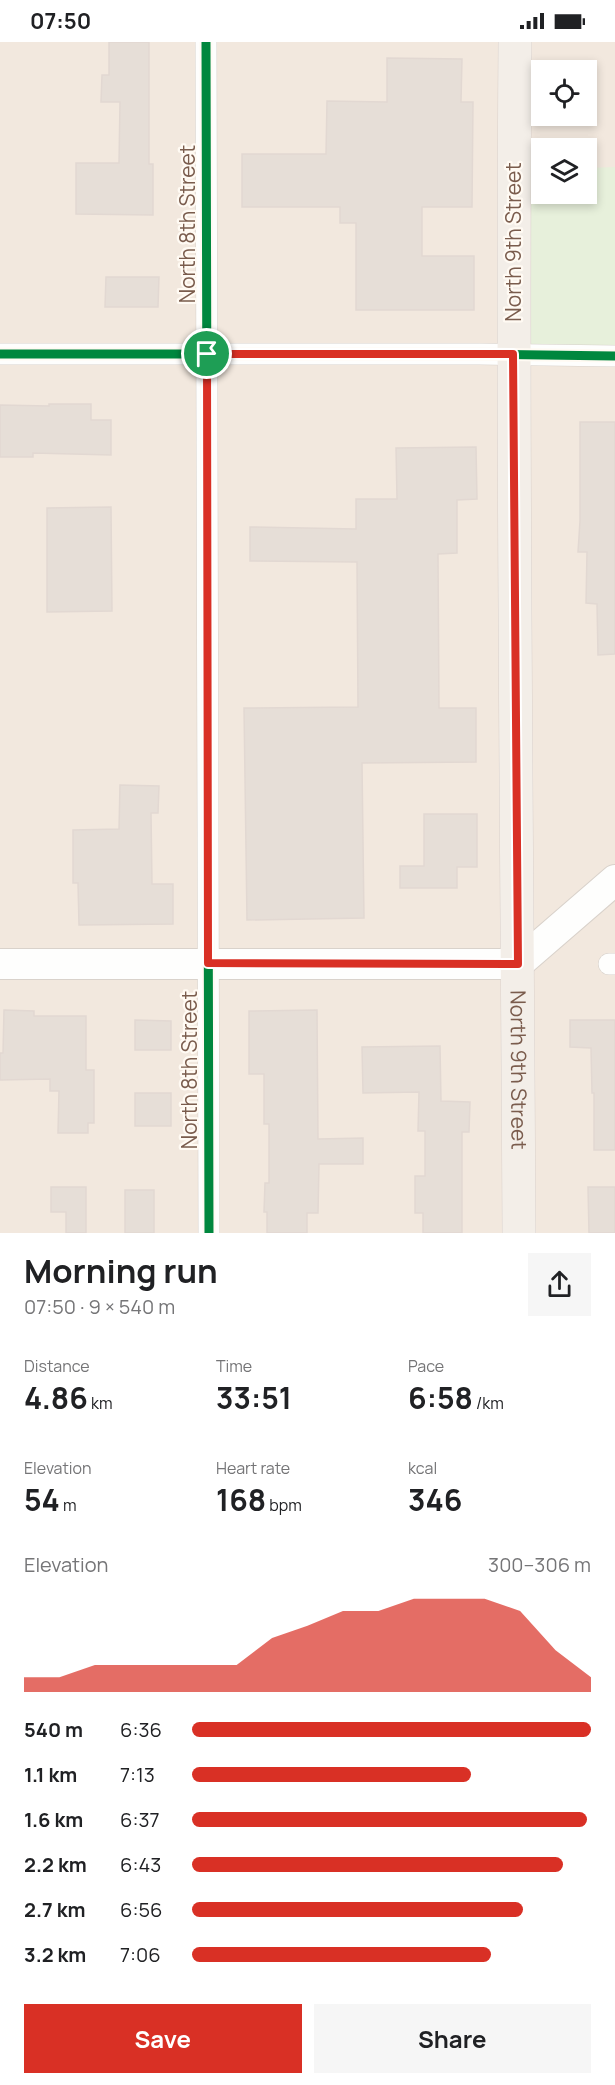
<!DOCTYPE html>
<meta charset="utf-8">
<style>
:root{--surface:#fff;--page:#f6f6f6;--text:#202124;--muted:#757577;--accent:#d93025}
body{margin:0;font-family:Manrope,sans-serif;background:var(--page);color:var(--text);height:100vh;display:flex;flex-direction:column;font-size:22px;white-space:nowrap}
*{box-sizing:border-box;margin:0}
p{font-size:20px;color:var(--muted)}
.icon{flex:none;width:33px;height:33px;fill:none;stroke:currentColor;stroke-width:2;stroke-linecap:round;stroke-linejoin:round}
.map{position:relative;height:1191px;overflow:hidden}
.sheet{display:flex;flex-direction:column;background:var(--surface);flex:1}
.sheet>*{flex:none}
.buttons{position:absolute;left:531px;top:18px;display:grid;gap:12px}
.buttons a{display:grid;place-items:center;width:66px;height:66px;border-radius:0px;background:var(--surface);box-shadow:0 3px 9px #0003;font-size:30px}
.pin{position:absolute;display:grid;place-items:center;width:51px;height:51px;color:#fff;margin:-26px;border:3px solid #fff;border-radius:50%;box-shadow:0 2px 6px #0007}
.round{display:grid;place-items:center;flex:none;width:63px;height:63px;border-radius:0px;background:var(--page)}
.head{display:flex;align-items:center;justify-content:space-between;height:102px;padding:0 24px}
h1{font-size:33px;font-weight:700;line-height:45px}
.metrics{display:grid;grid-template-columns:repeat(3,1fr);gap:9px;height:102px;padding:6px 24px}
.metrics div{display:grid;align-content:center}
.metrics b{font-size:30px;font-weight:700}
.metrics small{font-size:16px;font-weight:400}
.metrics p{font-size:16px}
.chart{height:168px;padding:12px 24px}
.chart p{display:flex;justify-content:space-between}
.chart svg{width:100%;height:108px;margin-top:6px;fill:var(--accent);opacity:.7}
.action{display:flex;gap:12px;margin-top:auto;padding:12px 24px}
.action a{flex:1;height:69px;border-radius:0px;background:var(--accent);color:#fff;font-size:24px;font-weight:700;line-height:69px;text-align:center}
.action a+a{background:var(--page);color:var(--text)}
ul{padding:0 24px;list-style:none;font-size:20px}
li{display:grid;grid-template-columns:96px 72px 1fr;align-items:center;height:45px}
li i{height:15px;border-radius:8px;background:var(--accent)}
.status{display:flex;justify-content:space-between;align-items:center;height:42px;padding:0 30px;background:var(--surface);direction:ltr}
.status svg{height:16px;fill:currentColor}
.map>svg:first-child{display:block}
.residential{fill:#f2e8de;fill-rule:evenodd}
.green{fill:#e7f0db}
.building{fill:#e6ded7;stroke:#e2d8d2;stroke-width:1.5}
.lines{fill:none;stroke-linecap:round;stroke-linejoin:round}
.minor-casing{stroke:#d7d1cb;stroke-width:22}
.secondary-casing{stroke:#d9d2cb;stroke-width:32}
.primary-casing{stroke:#dad1cc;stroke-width:34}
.minor{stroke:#fefefd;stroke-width:21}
.secondary{stroke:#fefefd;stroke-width:30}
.primary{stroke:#f3eee8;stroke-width:33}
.cycleway-casing{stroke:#fffaf3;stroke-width:13}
.cycleway{stroke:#00873e;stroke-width:9}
.route-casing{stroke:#fff;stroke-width:12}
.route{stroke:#d93025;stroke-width:8}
.labels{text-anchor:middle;stroke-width:4.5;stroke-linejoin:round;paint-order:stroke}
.street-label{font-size:21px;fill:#7a5c4d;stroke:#fffaf3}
</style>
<div class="status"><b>07:50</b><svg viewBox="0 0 49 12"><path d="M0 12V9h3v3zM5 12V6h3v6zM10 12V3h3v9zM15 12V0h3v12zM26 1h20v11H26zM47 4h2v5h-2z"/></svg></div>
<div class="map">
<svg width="615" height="1191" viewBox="0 0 615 1191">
<rect width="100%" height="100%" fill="#f9f5f0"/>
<path class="residential" d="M 0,0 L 615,0 L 615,1191 L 0,1191 ZM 542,28 L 586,28 L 586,74 L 542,74 ZM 542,106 L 586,106 L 586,152 L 542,152 Z"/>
<path class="green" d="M 615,125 L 615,314 L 513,312 L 514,129 L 541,128 L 542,152 L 586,152 L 587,126 Z"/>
<g class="building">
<path d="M 109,0 L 149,0 L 149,122 L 153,122 L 153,173 L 76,172 L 76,121 L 119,121 L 120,60 L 101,60 L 102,33 L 109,33 Z"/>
<path d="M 387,16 L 462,17 L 461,60 L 473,60 L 472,165 L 422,165 L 422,214 L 474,214 L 474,268 L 356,268 L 356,181 L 340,181 L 340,165 L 242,165 L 242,112 L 326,112 L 327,59 L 387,60 Z"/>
<path d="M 106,235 L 159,235 L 158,265 L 105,265 Z"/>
<path d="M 49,362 L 91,362 L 91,378 L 111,378 L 111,413 L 33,411 L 33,415 L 0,415 L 0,363 L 49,364 Z"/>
<path d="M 580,380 L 615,380 L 615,612 L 598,613 L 597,562 L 586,561 L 587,510 L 578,510 L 580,479 Z"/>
<path d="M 476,405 L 477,457 L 457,458 L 457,511 L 438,512 L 439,666 L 476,666 L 476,720 L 362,721 L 364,876 L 247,878 L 244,666 L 358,665 L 357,520 L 250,519 L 250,485 L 356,487 L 356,457 L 397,457 L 396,406 Z"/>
<path d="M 111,465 L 112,569 L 47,570 L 47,466 Z"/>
<path d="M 120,743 L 159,744 L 158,771 L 151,771 L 152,842 L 173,842 L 173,882 L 79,883 L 78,841 L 73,841 L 73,788 L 119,787 Z"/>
<path d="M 424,772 L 477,772 L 477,825 L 457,825 L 457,846 L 400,846 L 400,824 L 424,824 Z"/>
<path d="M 4,968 L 34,969 L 34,974 L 86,974 L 86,1028 L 94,1028 L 94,1081 L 88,1081 L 88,1091 L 58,1091 L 59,1049 L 50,1049 L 50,1037 L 0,1038 L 0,1011 L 3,1011 Z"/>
<path d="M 317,968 L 318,1097 L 363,1096 L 363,1122 L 319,1122 L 318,1171 L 307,1171 L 307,1191 L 267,1191 L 267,1170 L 264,1170 L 265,1141 L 269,1141 L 269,1082 L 264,1082 L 264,1032 L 249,1032 L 249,969 Z"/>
<path d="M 135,978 L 171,979 L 171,1008 L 135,1008 Z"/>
<path d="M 570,978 L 615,978 L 615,1108 L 594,1108 L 594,1051 L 592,1051 L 591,1006 L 570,1005 Z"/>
<path d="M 440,1004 L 441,1059 L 470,1060 L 469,1090 L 462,1090 L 462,1191 L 423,1191 L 423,1171 L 415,1171 L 415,1134 L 425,1134 L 425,1089 L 418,1089 L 419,1050 L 363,1051 L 362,1005 Z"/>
<rect x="135" y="1051" width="36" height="33"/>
<path d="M 51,1145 L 86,1145 L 86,1191 L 66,1191 L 66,1170 L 51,1170 Z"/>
<path d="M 588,1145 L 615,1145 L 615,1191 L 589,1191 Z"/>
<rect x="125" y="1148" width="29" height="43"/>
</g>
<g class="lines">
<defs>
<g id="minor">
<path d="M 206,0 L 209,1191"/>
<path d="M 0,312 L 479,312 L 615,314"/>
<path d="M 609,922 L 615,922"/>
</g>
<path id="secondary" d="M 0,922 L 518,922 L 615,838"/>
<g id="primary">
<path id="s1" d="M 515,0 C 512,397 517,794 519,1191"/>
</g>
</defs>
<use href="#minor" class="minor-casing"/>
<use href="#secondary" class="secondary-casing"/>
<use href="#primary" class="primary-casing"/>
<use href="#minor" class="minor"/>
<use href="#secondary" class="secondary"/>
<use href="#primary" class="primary"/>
<defs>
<g id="cycleway">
<path d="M 206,0 L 209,1191"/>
<path d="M 0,312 L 479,312 L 615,314"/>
</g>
</defs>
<use href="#cycleway" class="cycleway-casing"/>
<use href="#cycleway" class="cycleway"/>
</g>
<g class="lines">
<defs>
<path id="route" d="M 207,312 L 513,312 L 518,922 L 208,921 Z"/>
</defs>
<use href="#route" class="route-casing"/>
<use href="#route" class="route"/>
</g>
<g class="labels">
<g class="street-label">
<text transform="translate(188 182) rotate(-90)" y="7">North 8th Street</text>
<text transform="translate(514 200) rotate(-90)" y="7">North 9th Street</text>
<text dy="7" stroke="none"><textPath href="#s1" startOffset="1028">North 9th Street</textPath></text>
<text transform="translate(190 1028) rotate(-90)" y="7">North 8th Street</text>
</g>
</g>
</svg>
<div class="buttons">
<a><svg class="icon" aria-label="locate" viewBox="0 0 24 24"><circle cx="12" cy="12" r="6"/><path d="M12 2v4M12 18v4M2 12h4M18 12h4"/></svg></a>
<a><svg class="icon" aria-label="layers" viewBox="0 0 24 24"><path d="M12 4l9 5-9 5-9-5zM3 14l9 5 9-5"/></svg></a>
</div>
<div class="pin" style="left:207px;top:312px;background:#1e9e55"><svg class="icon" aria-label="arrive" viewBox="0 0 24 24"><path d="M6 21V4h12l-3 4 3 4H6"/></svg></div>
</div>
<section class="sheet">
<div class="head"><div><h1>Morning run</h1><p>07:50 · 9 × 540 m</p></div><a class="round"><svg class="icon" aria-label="share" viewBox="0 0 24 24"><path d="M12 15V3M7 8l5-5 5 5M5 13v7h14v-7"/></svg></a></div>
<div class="metrics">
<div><p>Distance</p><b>4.86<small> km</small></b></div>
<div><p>Time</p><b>33:51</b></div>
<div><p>Pace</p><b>6:58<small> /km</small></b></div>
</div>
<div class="metrics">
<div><p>Elevation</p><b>54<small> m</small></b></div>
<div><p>Heart rate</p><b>168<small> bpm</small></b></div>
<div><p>kcal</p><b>346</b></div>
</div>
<div class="chart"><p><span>Elevation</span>300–306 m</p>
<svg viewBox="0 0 160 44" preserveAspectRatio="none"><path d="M0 44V38L10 38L20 33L30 33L40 33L50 33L60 33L70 22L80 17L90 11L100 11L110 6L120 6L130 6L140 11L150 27L160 38V44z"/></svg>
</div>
<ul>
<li><b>540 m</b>6:36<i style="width:100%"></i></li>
<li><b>1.1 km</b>7:13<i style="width:70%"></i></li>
<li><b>1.6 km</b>6:37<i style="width:99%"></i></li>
<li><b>2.2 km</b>6:43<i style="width:93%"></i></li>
<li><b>2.7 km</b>6:56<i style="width:83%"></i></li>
<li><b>3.2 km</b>7:06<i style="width:75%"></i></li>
</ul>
<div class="action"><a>Save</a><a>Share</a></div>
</section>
